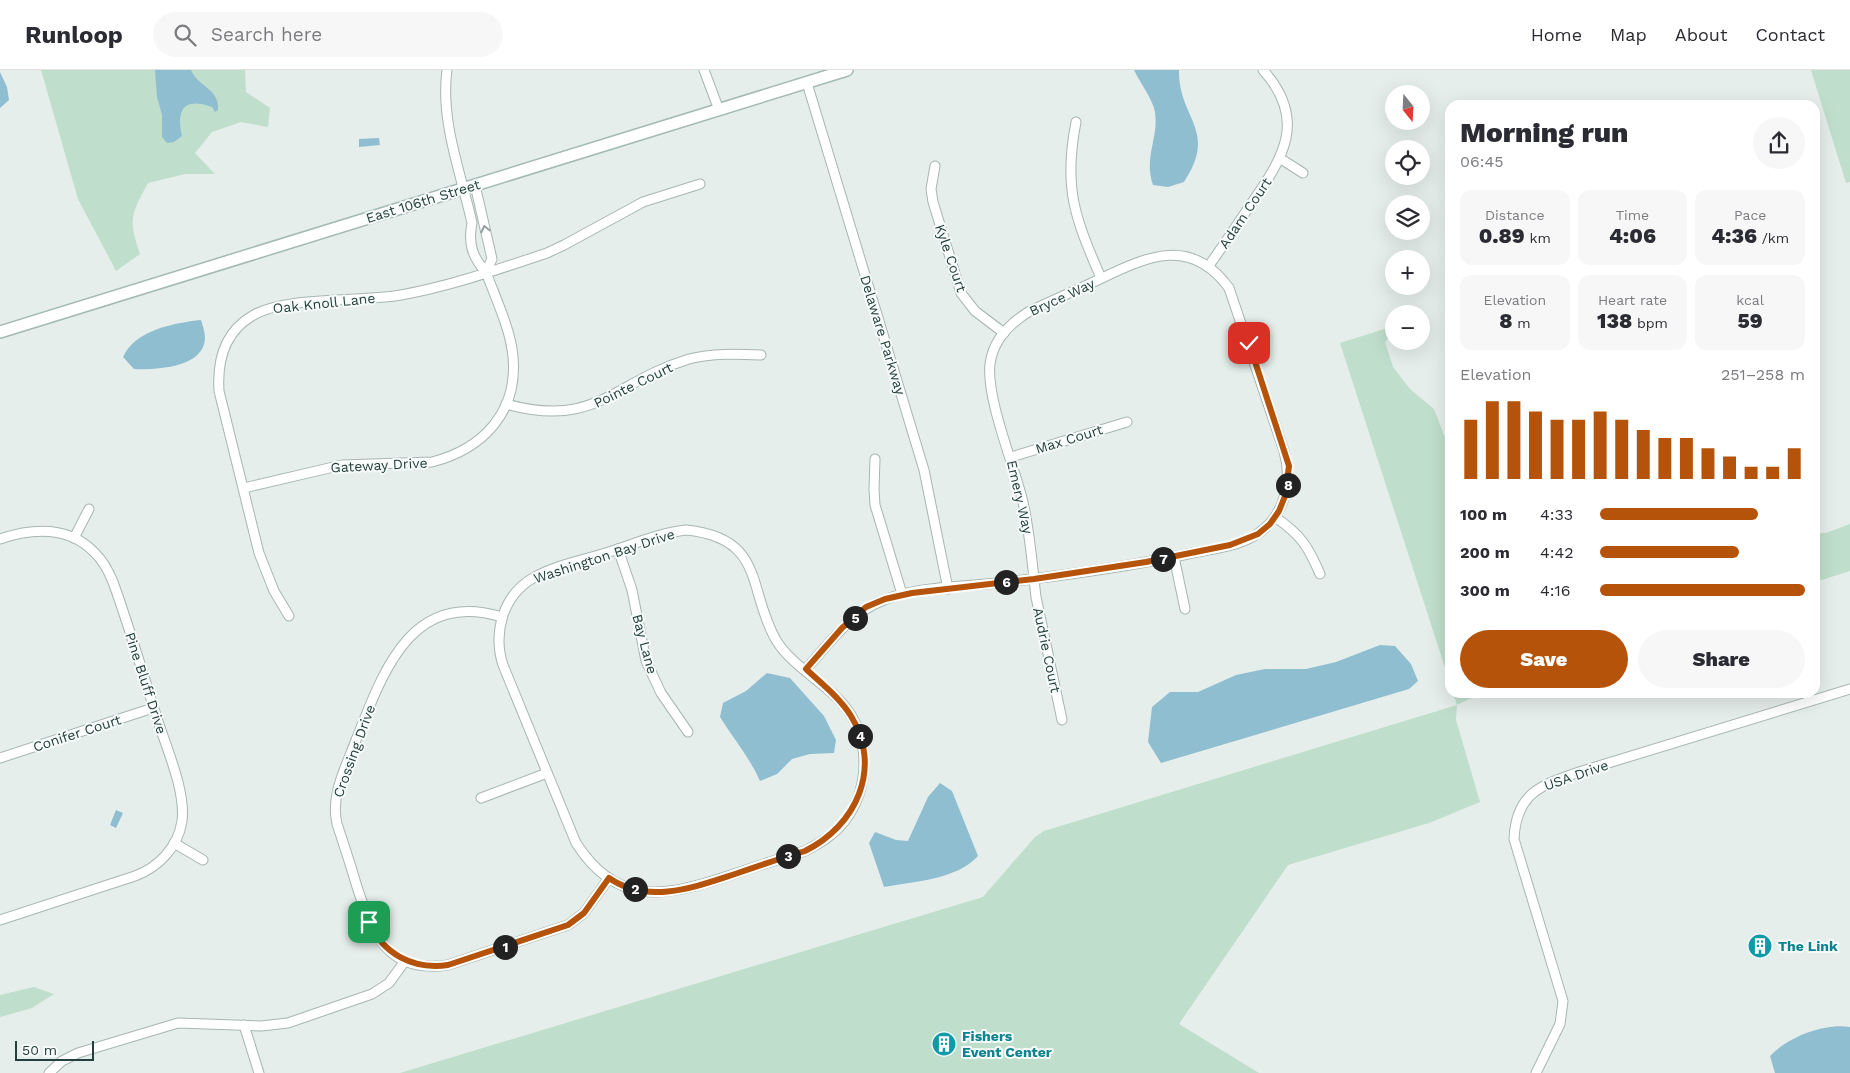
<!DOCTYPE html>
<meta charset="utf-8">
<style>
:root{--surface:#fff;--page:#f7f7f7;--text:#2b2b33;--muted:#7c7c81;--line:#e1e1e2;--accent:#b45309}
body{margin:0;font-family:"Work Sans",sans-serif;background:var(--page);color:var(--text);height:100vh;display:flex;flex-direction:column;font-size:19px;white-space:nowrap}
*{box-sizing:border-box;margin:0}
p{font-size:16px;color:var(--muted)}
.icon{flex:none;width:28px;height:28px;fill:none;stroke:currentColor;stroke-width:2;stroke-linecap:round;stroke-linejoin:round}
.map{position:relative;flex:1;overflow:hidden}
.sheet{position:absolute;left:1445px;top:30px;width:375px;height:598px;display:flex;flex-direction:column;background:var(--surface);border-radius:15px;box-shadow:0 5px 20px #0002}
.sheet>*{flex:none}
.needle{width:32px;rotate:162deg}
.buttons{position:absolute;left:1385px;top:15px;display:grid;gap:10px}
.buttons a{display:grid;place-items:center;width:45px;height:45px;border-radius:50%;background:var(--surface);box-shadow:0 5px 20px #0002;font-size:25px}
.scale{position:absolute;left:15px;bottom:12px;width:79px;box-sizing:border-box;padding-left:5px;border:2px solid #24403c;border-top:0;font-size:14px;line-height:18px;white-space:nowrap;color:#24403c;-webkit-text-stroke:4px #f6faf9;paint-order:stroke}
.pin{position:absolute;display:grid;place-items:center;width:42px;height:42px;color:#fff;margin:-21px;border-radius:10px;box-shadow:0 2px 8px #0006}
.km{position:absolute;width:25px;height:25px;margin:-12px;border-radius:50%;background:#222;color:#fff;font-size:14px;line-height:25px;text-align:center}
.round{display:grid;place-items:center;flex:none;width:52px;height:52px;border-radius:26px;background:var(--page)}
.head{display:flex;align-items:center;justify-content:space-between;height:85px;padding:0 15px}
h1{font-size:28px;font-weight:800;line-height:38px}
.figures{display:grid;grid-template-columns:repeat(3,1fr);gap:8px;height:85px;padding:5px 15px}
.figures div{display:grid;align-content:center;border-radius:12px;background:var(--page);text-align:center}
.figures b{font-size:21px;font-weight:800}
.figures small{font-size:14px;font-weight:400}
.figures p{font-size:14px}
.chart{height:140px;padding:10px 15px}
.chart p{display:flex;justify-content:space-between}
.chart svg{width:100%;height:90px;margin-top:5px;stroke:var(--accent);stroke-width:6}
.button{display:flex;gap:10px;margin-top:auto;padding:10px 15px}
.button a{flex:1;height:58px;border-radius:30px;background:var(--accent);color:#fff;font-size:20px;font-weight:800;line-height:58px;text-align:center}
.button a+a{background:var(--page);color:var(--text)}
ul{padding:0 15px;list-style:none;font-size:16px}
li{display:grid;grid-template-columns:80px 60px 1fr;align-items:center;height:38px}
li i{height:12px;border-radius:6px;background:var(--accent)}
header{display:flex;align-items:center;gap:30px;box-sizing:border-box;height:70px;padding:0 25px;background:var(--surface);border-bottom:1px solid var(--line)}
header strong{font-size:24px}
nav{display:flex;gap:28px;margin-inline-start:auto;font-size:18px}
.search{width:350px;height:45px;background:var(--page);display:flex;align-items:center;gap:12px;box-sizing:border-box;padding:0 18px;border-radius:28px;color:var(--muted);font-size:19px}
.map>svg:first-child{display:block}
.green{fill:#bfdecb}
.water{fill:#8fbed1}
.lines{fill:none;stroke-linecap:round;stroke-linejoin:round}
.street-casing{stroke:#a7b6b3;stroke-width:11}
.secondary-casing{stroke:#a4b9b4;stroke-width:14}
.street{stroke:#fff;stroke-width:9}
.secondary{stroke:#fff;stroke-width:11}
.oneway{stroke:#92a09e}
.route-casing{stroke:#fff;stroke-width:10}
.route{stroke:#b45309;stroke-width:6}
.labels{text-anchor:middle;stroke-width:4;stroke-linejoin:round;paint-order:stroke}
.street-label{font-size:14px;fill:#24403c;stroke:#f6faf9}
.culture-label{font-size:14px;font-weight:bold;fill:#0d838f;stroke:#f6faf9;text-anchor:start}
</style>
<header>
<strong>Runloop</strong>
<div class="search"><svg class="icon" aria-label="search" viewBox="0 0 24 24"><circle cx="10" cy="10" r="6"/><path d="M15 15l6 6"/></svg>Search here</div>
<nav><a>Home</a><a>Map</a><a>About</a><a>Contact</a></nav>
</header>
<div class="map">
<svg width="1850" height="1003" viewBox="0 0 1850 1003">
<rect width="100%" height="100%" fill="#e5eeeb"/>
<g class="green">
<path d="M 41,0 L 245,0 L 246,22 L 270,38 L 268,57 L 241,52 L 212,62 L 195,83 L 215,104 L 185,104 L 148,113 C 131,144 128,149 140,184 L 116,201 L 78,129 Z"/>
<path d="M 1811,0 L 1850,0 L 1850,112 L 1846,113 Z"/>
<path d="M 1394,256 L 1394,262 L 1385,272 L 1393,297 L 1410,319 L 1434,339 L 1450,381 L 1450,613 L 1340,273 Z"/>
<path d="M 1850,454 L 1850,501 L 1815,512 L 1815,463 L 1826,463 Z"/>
<path d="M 1453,623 L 1474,623 L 1471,624 L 1471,628 L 1457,635 L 1456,650 L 1480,732 L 1429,753 L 1288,795 L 1179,954 L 1259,1003 L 400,1003 L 983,827 L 1035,767 L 1044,761 L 1457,635 Z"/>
<path d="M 34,917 L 54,924 L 32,938 L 0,947 L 0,925 Z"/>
</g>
<g class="water">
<path d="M 155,0 L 191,0 C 198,17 220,19 218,40 L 215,42 L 212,37 C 184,27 176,39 182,66 L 174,72 L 167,73 L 162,67 L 162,45 L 157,27 Z"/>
<path d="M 1134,0 L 1179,0 C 1178,49 1219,60 1184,112 L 1168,117 L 1153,115 C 1143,85 1161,65 1154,38 C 1150,25 1140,13 1134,0 Z"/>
<path d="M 0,2 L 7,17 L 9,30 L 0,38 Z"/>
<path d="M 379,68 L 380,75 L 359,77 L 359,69 Z"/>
<path d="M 201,250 C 203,256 205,263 205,269 C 203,298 155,300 134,299 L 123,287 C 135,260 174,253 201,250 Z"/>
<path d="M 1380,575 L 1395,576 L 1411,594 L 1418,611 L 1409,619 L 1161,693 L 1148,672 L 1152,637 L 1170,622 L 1198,622 L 1236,605 L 1265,599 L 1306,599 L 1336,592 Z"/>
<path d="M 767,603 L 790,608 L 824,646 L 836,670 L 834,683 L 810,684 L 792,689 L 777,704 L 760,711 C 750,688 733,668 720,647 L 723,633 L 746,621 Z"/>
<path d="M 940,713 L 952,721 L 978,786 C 956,810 915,811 884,817 L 869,773 L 875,762 L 896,770 L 908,771 L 928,727 Z"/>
<path d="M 116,740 L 123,743 L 116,758 L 110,755 Z"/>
<path d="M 1850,957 L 1850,1003 L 1775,1003 L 1770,986 C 1788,967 1824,953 1850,957 Z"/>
</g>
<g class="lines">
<defs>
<g id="street">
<path d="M 704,0 L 719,40"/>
<path d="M 807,13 L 924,400 L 948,519"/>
<path d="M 1076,52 C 1063,118 1075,148 1101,208"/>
<path d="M 1281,89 L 1303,103"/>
<path d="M 935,96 L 931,119 L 933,132 L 961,223 L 975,241 L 1004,263"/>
<path d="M 475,115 L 492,189 L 486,202"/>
<path d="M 1208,197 C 1223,176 1237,155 1251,134 C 1283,88 1308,50 1263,0"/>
<path d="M 506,334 C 596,359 613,312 689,289 C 712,283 738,284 761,285"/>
<path d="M 1011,387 L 1127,352"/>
<path d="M 875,389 L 874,419 L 875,435 L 902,524"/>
<path d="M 244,418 L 342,395 L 432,392 C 483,379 518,342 513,287 C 511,260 495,227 486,202 C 472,187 468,173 472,153 C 461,103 440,51 447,0"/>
<path d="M 1275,447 C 1301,465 1308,476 1320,504"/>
<path d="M 686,460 C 766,468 747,520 776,570 C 791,595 822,611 842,633 C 871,666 871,717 844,752 C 834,765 820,773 805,781 C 779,789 754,797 728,806 C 665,827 617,837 576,773 L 503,595 C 493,564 502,526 533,508 C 555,495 584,490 609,482 C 634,474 659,463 686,460 Z"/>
<path d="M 74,468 L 89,439"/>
<path d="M 0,469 C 33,458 69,456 95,483 C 103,491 109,502 113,512 C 129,556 142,601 156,645 C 165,675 186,720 182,751 C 178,777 159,797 135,806 L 0,850"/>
<path d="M 618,479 L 632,520 L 646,591 L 661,623 L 688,662"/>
<path d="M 1174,487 L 1185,539"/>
<path d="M 289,546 L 274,521 L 259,483 L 219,321 C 217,290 225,262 252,246 C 283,226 362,232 401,225 C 451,216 499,199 547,183 L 564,175 L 643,132 L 700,114"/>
<path d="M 502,547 C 410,519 383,603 356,670 C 346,697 330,725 337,754 C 344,775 351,796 357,817 C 373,865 388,904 448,895 L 568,855 L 584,843 L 609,808"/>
<path d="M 806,599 C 829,574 851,542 884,530 C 919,516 960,517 997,513 C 1061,506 1125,497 1188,484 C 1211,479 1241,477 1260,462 C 1286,443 1292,410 1284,381 L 1229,218 C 1191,166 1148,186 1100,209 C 1077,220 1053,230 1030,241 C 1010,253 993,270 990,294 C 986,327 1013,393 1022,428 C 1030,460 1032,494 1036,527 L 1062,650"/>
<path d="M 0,688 L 153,638"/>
<path d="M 481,728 L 547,703"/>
<path d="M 174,773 L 203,790"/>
<path d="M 244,955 L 259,1003"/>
<path d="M 49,1003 L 62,991 L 78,983 L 178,953 L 261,956 L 288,953 L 372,924 L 389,913 L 405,891"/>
<path d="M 1536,1003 L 1560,954 L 1563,931 L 1514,769 C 1516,723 1541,715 1579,702 L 1850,619"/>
</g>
<path id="secondary" d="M 0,262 L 847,0"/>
</defs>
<use href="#street" class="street-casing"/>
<use href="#secondary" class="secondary-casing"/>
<use href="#street" class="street"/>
<use href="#secondary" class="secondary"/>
</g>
<defs><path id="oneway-chevron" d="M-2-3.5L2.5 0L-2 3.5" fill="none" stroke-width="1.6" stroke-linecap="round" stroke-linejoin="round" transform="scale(1.25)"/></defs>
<use class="oneway" href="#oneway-chevron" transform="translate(485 159) rotate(-103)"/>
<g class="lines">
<defs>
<path id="route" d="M 369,852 C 383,884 413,900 448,895 L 568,855 L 584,843 L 609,808 C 648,835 695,817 735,804 C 758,796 782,788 805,781 C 856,756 883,698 851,646 C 840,628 822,614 806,599 L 842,558 L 866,537 L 885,529 L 912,523 L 1034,509 L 1146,492 L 1230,475 L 1258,464 L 1270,454 L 1279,441 L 1285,426 L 1289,396 L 1249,273"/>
</defs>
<use href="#route" class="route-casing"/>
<use href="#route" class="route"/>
</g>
<defs>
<symbol id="building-disc" viewBox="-11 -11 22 22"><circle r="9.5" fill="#0f9aa8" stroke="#f6faf9"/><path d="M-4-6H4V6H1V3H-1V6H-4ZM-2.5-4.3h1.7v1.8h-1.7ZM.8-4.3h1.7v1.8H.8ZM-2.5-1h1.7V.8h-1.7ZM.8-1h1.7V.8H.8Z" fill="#fff"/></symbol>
</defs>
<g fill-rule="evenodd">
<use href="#building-disc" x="1746" y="862" width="28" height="28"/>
<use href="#building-disc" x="930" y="960" width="28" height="28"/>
</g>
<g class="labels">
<g class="street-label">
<text transform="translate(423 131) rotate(-17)" y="5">East 106th Street</text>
<text transform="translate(1245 143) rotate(-56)" y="5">Adam Court</text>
<text transform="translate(951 188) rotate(71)" y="5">Kyle Court</text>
<text transform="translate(1062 227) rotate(-25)" y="5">Bryce Way</text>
<text transform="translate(324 233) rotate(-6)" y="5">Oak Knoll Lane</text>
<text transform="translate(883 265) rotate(73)" y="5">Delaware Parkway</text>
<text transform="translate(633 315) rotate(-26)" y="5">Pointe Court</text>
<text transform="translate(1069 369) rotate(-17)" y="5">Max Court</text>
<text transform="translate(379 395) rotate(-3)" y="5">Gateway Drive</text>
<text transform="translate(1020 427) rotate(77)" y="5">Emery Way</text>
<text transform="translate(604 486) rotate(-18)" y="5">Washington Bay Drive</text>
<text transform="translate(645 574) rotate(75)" y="5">Bay Lane</text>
<text transform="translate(1047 580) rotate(78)" y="5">Audrie Court</text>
<text transform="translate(146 613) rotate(72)" y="5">Pine Bluff Drive</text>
<text transform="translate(77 663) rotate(-18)" y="5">Conifer Court</text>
<text transform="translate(354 681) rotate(-70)" y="5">Crossing Drive</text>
<text transform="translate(1576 705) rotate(-19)" y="5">USA Drive</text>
</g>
<g class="culture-label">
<text x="1778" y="881">The Link</text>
<text x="962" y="971">Fishers<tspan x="962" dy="16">Event Center</tspan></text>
</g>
</g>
</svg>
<div class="buttons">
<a><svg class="needle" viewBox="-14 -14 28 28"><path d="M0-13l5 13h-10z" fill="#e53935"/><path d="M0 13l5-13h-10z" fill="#7c7c81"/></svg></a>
<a><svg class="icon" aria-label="locate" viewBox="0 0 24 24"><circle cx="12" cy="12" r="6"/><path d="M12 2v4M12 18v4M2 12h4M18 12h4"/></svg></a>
<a><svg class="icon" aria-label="layers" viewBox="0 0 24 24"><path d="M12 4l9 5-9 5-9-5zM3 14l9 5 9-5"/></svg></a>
<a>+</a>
<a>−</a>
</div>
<div class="scale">50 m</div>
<div class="pin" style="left:369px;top:852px;background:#1e9e55"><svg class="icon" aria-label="arrive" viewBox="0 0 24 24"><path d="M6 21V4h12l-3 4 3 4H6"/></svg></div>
<div class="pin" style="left:1249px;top:273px;background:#d93025"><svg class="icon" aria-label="check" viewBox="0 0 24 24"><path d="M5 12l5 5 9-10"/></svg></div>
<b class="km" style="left:505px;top:877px">1</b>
<b class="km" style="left:635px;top:819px">2</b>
<b class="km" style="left:788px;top:786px">3</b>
<b class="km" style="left:860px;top:666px">4</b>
<b class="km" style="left:855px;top:548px">5</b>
<b class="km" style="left:1006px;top:512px">6</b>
<b class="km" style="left:1163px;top:489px">7</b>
<b class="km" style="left:1288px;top:415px">8</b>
<section class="sheet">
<div class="head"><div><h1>Morning run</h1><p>06:45</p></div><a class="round"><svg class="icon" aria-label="share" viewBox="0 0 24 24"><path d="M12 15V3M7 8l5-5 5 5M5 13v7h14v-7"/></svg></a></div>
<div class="figures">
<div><p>Distance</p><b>0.89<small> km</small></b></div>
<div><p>Time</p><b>4:06</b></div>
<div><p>Pace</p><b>4:36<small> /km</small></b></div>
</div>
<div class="figures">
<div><p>Elevation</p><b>8<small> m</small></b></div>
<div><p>Heart rate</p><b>138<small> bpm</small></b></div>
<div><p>kcal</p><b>59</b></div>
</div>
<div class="chart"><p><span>Elevation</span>251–258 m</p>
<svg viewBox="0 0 160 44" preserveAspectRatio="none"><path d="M5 44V15M15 44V6M25 44V6M35 44V11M45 44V15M55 44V15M65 44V11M75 44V15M85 44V20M95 44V24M105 44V24M115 44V29M125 44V33M135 44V38M145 44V38M155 44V29"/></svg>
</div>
<ul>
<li><b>100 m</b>4:33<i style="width:77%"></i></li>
<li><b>200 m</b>4:42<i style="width:68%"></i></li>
<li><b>300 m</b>4:16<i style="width:100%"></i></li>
</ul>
<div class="button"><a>Save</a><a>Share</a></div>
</section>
</div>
